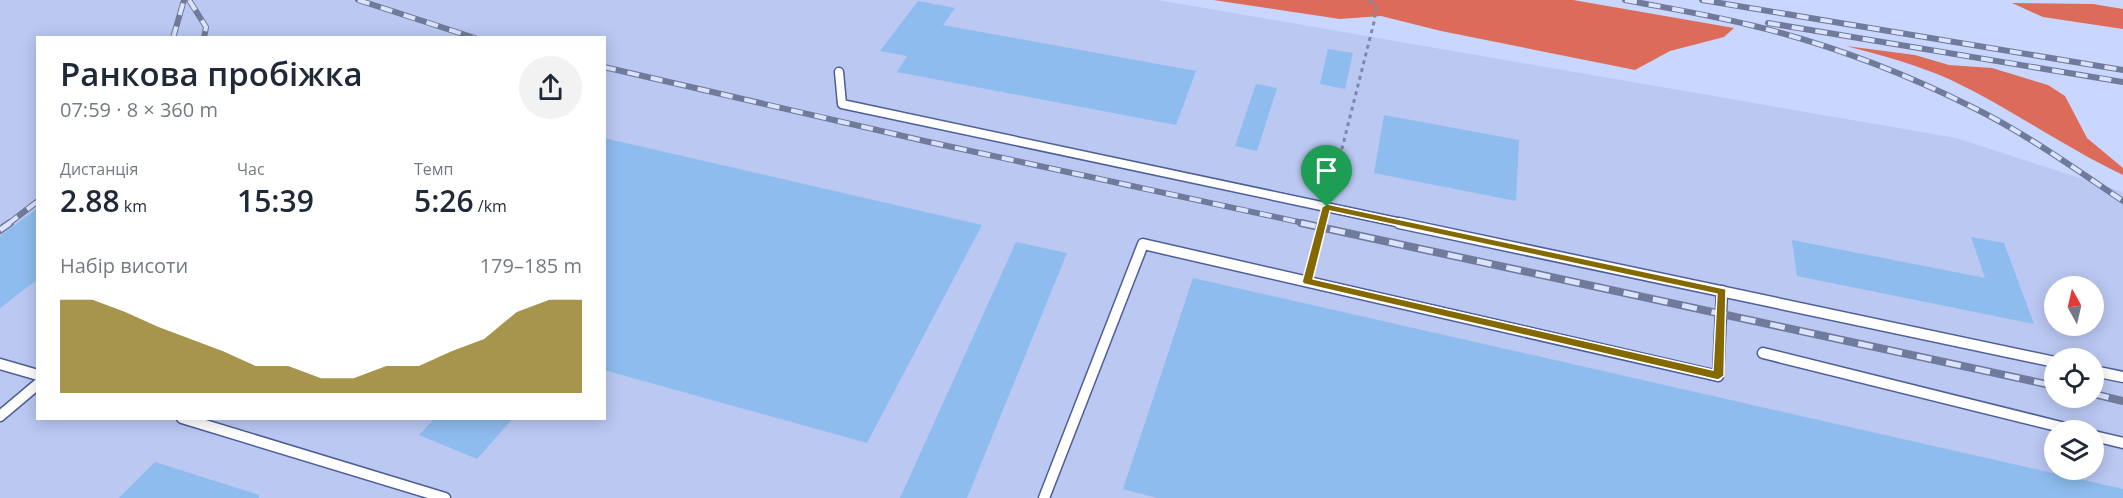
<!DOCTYPE html>
<html lang="uk">
<meta charset="utf-8">
<style>
:root{--surface:#fff;--page:#f2f2f3;--text:#1f2937;--muted:#747a83;--accent:#846902}
body{margin:0;font-family:"Open Sans",sans-serif;background:var(--page);color:var(--text);height:100vh;display:flex;flex-direction:column;font-size:22px;white-space:nowrap}
*{box-sizing:border-box;margin:0}
p{font-size:20px;color:var(--muted)}
.icon{flex:none;width:33px;height:33px;fill:none;stroke:currentColor;stroke-width:2;stroke-linecap:round;stroke-linejoin:round}
.map{position:relative;flex:1;overflow:hidden}
.sheet{position:absolute;left:36px;top:36px;width:570px;height:384px;display:flex;flex-direction:column;background:var(--surface);border-radius:0px;box-shadow:0 3px 15px #0003}
.sheet>*{flex:none}
.needle{width:39px;rotate:352deg}
.fabs{position:absolute;left:2044px;top:276px;display:grid;gap:12px}
.fabs a{display:grid;place-items:center;width:60px;height:60px;border-radius:50%;background:var(--surface);box-shadow:0 3px 15px #0003;font-size:30px}
.pin{position:absolute;display:grid;place-items:center;width:51px;height:51px;color:#fff;margin:-62px -26px;border-radius:50% 50% 50% 0;rotate:-45deg;box-shadow:0 0 6px #0007}
.pin .icon{rotate:45deg}
.round{display:grid;place-items:center;flex:none;width:63px;height:63px;border-radius:32px;background:var(--page)}
.overview{display:flex;align-items:center;justify-content:space-between;height:102px;padding:0 24px}
h1{font-size:33px;font-weight:600;line-height:45px}
.figures{display:grid;grid-template-columns:repeat(3,1fr);gap:9px;height:102px;padding:6px 24px}
.figures div{display:grid;align-content:center}
.figures b{font-size:30px;font-weight:600}
.figures small{font-size:16px;font-weight:400}
.figures p{font-size:16px}
.chart{height:168px;padding:12px 24px}
.chart p{display:flex;justify-content:space-between}
.chart svg{width:100%;height:108px;margin-top:6px;fill:var(--accent);opacity:.7}
.map>svg:first-child{display:block}
.built{fill:#bac8f2;fill-rule:evenodd}
.forest{fill:#dc6c59}
.building{fill:#8ebcee}
.lines{fill:none;stroke-linecap:round;stroke-linejoin:round}
.service-far1-casing{stroke:#4e5e97;stroke-width:11}
.service-casing{stroke:#4e5e97;stroke-width:13}
.path{stroke:#7e89a9;stroke-width:3;stroke-dasharray:4 4;stroke-linecap:butt}
.service-far1{stroke:#fff;stroke-width:8}
.service{stroke:#fff;stroke-width:10}
.rail-far1-casing{stroke:#707a9a;stroke-width:6}
.rail-casing{stroke:#707a9a;stroke-width:8}
.rail-far1{stroke:#dbe3fe;stroke-width:4;stroke-dasharray:12;stroke-linecap:butt}
.rail{stroke:#dbe3fe;stroke-width:5;stroke-dasharray:15;stroke-linecap:butt}
.route{fill:#846902;stroke:#fff;stroke-width:1.5;fill-rule:evenodd}
</style>
<div class="map">
<svg width="2123" height="498" viewBox="0 0 2123 498">
<rect width="100%" height="100%" fill="#c9d6fd"/>
<path class="built" d="M 0,0 L 1158,0 L 1956,138 L 2123,192 L 2123,498 L 0,498 ZM 38,38 L 604,38 L 604,418 L 38,418 ZM 2055,286 L 2094,286 L 2094,326 L 2055,326 ZM 2055,358 L 2094,358 L 2094,398 L 2055,398 ZM 2055,430 L 2094,430 L 2094,470 L 2055,470 Z"/>
<g class="forest">
<path d="M 1213,0 L 1573,0 L 1734,28 L 1724,37 L 1670,51 L 1635,70 L 1441,31 L 1381,16 L 1340,19 Z"/>
<path d="M 2012,3 L 2093,4 L 2123,9 L 2123,29 L 2043,17 Z"/>
<path d="M 1846,46 L 1915,55 L 1949,65 L 1992,68 L 2048,85 L 2065,96 L 2087,138 L 2123,168 L 2123,175 C 2064,147 2010,108 1951,80 C 1918,65 1881,55 1846,46 Z"/>
</g>
<g class="building">
<path d="M 918,1 L 955,8 L 943,25 L 1196,71 L 1176,125 L 897,72 L 907,56 L 880,51 Z"/>
<path d="M 1328,49 L 1353,53 L 1345,89 L 1320,84 Z"/>
<path d="M 1256,84 L 1277,88 L 1257,151 L 1235,146 Z"/>
<path d="M 1384,115 L 1519,140 L 1516,201 L 1374,173 Z"/>
<path d="M 604,138 L 982,225 L 867,443 L 604,370 Z"/>
<path d="M 38,208 L 38,279 L 0,308 L 0,236 Z"/>
<path d="M 1971,237 L 2004,243 L 2034,324 L 1797,276 L 1792,240 L 1985,278 Z"/>
<path d="M 1016,242 L 1067,253 L 967,498 L 900,498 Z"/>
<path d="M 1193,278 L 2123,489 L 2123,498 L 1157,498 L 1123,489 Z"/>
<path d="M 435,418 L 513,418 L 477,459 L 419,435 Z"/>
<path d="M 155,462 L 259,495 L 259,498 L 119,498 Z"/>
</g>
<g class="lines">
<defs>
<path id="service-far1" d="M 839,72 L 842,104 L 1406,224"/>
<g id="service">
<path d="M 1399,223 L 2055,362"/>
<path d="M 1763,353 L 2073,430"/>
<path d="M 0,364 L 38,375"/>
<path d="M 2094,371 L 2123,377"/>
<path d="M 0,416 L 38,384"/>
<path d="M 182,418 L 445,498"/>
<path d="M 2094,436 L 2123,443"/>
<path d="M 1044,498 L 1143,244 L 1718,376 L 1722,291"/>
</g>
</defs>
<use href="#service-far1" class="service-far1-casing"/>
<use href="#service" class="service-casing"/>
<g class="path">
<path d="M 1330,196 L 1374,22 L 1376,7 L 1369,0"/>
<path d="M 1311,268 L 1323,219"/>
</g>
<use href="#service-far1" class="service-far1"/>
<use href="#service" class="service"/>
<defs>
<g id="rail-far1">
<path d="M 189,0 L 206,27 L 204,38"/>
<path d="M 358,0 L 475,38"/>
<path d="M 1625,0 C 1667,8 1709,15 1750,25 C 1826,43 1902,72 1972,107 C 2025,133 2074,168 2123,201"/>
<path d="M 1702,0 L 2123,70"/>
<path d="M 1768,23 L 2123,82"/>
<path d="M 173,38 L 184,0"/>
<path d="M 604,67 L 929,142 L 1308,224"/>
<path d="M 8,224 L 38,201"/>
</g>
<g id="rail">
<path d="M 1301,223 L 2055,386"/>
<path d="M 0,230 L 10,223"/>
<path d="M 2094,394 L 2123,401"/>
</g>
</defs>
<use href="#rail-far1" class="rail-far1-casing"/>
<use href="#rail" class="rail-casing"/>
<use href="#rail-far1" class="rail-far1"/>
<use href="#rail" class="rail"/>
</g>
<path class="route" d="M 1327,204 L 1726,289 L 1724,376 L 1718,380 L 1304,284 L 1302,282 L 1322,207 ZM 1330,211 L 1717,294 L 1713,370 L 1313,279 Z"/>
</svg>
<div class="fabs">
<a><svg class="needle" viewBox="-14 -14 28 28"><path d="M0-13l5 13h-10z" fill="#e53935"/><path d="M0 13l5-13h-10z" fill="#747a83"/></svg></a>
<a><svg class="icon" aria-label="locate" viewBox="0 0 24 24"><circle cx="12" cy="12" r="6"/><path d="M12 2v4M12 18v4M2 12h4M18 12h4"/></svg></a>
<a><svg class="icon" aria-label="layers" viewBox="0 0 24 24"><path d="M12 4l9 5-9 5-9-5zM3 14l9 5 9-5"/></svg></a>
</div>
<div class="pin" style="left:1327px;top:207px;background:#1e9e55"><svg class="icon" aria-label="arrive" viewBox="0 0 24 24"><path d="M6 21V4h12l-3 4 3 4H6"/></svg></div>
<section class="sheet">
<div class="overview"><div><h1>Ранкова пробіжка</h1><p>07:59 · 8 × 360 m</p></div><a class="round"><svg class="icon" aria-label="share" viewBox="0 0 24 24"><path d="M12 15V3M7 8l5-5 5 5M5 13v7h14v-7"/></svg></a></div>
<div class="figures">
<div><p>Дистанція</p><b>2.88<small> km</small></b></div>
<div><p>Час</p><b>15:39</b></div>
<div><p>Темп</p><b>5:26<small> /km</small></b></div>
</div>
<div class="chart"><p><span>Набір висоти</span>179–185 m</p>
<svg viewBox="0 0 160 44" preserveAspectRatio="none"><path d="M0 44V6L10 6L20 11L30 17L40 22L50 27L60 33L70 33L80 38L90 38L100 33L110 33L120 27L130 22L140 11L150 6L160 6V44z"/></svg>
</div>
</section>
</div>
